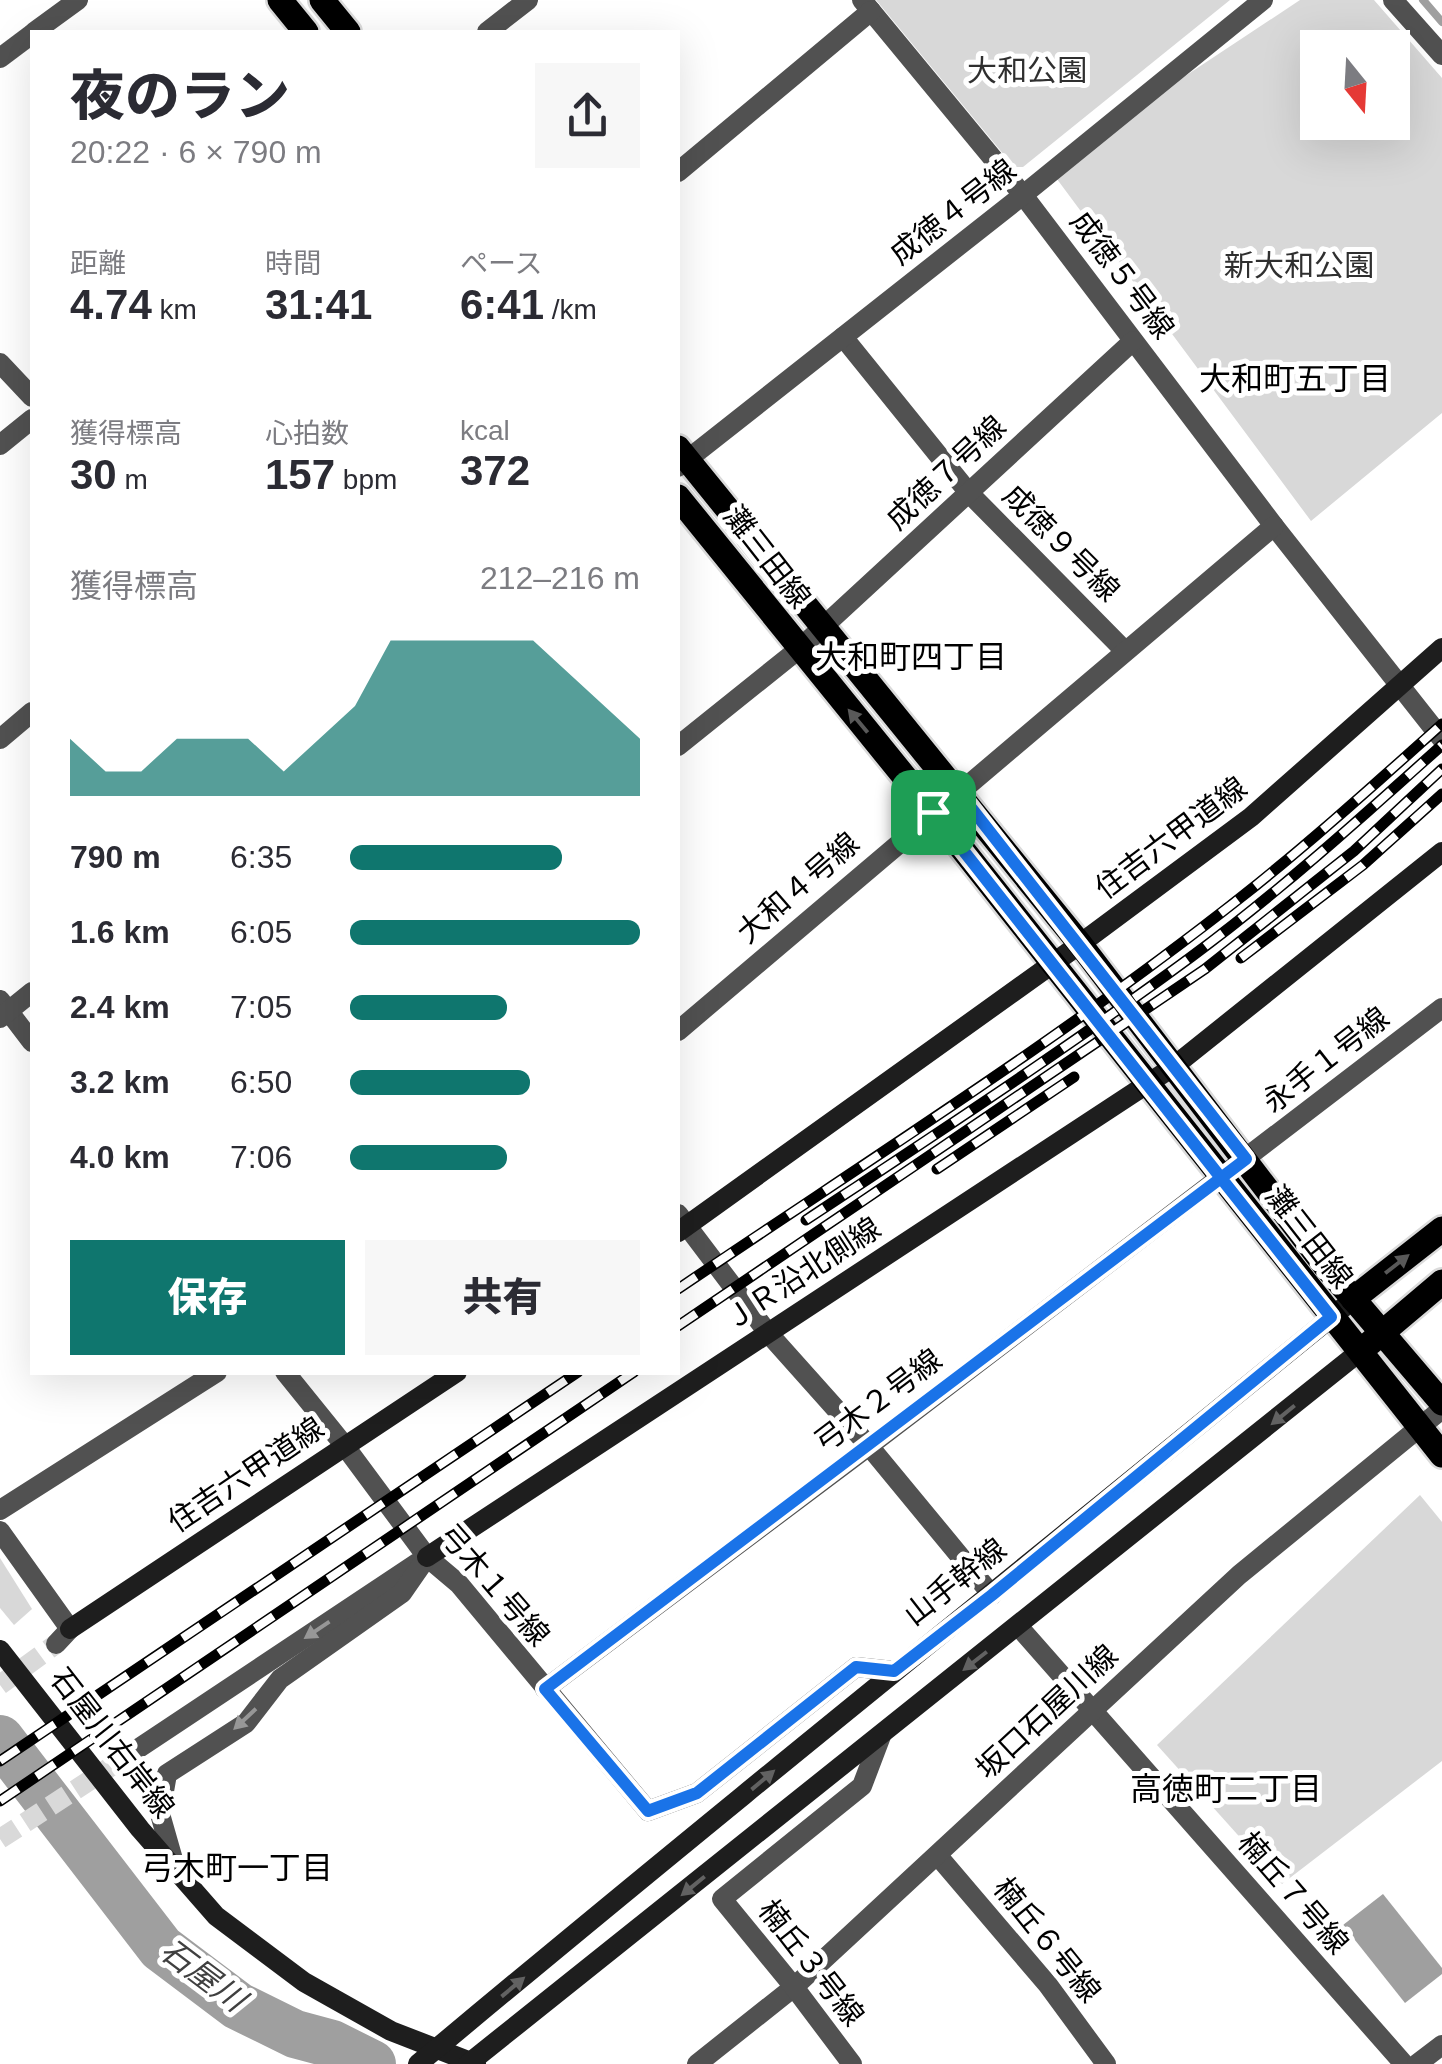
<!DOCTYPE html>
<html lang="ja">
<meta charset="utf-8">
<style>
:root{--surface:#fff;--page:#f7f7f7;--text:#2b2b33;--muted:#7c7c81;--accent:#0f766e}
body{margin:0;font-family:Helvetica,"Noto Sans JP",sans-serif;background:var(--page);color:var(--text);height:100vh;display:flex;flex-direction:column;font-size:38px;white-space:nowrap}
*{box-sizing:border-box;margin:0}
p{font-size:32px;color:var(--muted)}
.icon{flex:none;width:55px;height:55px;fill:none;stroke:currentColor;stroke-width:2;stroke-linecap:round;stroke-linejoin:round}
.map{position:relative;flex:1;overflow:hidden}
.details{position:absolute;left:30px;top:30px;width:650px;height:1345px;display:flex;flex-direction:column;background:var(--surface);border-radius:0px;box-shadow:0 10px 40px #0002}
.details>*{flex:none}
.needle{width:65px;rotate:162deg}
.controls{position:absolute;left:1300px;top:30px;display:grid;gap:20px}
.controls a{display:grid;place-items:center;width:110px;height:110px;border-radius:0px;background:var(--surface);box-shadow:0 10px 40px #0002;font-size:50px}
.pin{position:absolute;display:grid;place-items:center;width:85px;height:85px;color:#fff;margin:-42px;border-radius:20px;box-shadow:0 5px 15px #0006}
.round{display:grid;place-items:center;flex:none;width:105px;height:105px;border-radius:0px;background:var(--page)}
.summary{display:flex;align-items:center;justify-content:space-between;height:170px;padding:0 40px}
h1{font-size:55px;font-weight:800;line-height:75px}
.stats{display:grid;grid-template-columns:repeat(3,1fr);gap:15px;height:170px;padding:10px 40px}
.stats div{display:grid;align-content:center}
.stats b{font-size:42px;font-weight:800}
.stats small{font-size:28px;font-weight:400}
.stats p{font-size:28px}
.chart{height:280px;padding:20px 40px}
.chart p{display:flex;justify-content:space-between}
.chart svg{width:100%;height:180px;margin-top:10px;fill:var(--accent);opacity:.7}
.cta{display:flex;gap:20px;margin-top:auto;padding:20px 40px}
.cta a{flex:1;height:115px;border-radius:0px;background:var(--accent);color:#fff;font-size:40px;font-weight:800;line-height:115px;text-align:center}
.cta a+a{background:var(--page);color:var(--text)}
ul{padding:0 40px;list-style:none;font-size:32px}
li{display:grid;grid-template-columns:160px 120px 1fr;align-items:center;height:75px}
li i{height:25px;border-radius:12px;background:var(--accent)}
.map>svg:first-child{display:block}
.green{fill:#d8d8d8;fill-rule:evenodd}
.water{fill:#9f9f9f}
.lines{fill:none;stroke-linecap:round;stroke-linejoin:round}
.stream{stroke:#9f9f9f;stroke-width:8}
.river{stroke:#9f9f9f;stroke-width:48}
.street-tunnel{stroke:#d9d9d9;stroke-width:20;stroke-dasharray:20 10;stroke-linecap:butt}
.primary-casing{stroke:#dbdbdb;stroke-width:30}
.street{stroke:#515151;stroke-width:20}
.secondary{stroke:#1e1e1e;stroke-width:20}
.primary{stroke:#000;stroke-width:25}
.rail-casing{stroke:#000;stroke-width:11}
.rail{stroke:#fff;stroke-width:8;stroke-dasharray:22;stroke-linecap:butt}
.oneway{fill:#595959}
.oneway2{fill:#626262}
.oneway3{fill:#979797}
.route-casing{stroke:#fff;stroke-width:20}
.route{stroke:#1a73e8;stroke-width:12}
.labels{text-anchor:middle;stroke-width:10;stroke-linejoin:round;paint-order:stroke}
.park-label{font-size:30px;fill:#2f2f2f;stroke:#fff}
.street-label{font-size:30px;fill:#000;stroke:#fff}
.neighbourhood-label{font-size:32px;fill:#000;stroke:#fff}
.water-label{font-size:32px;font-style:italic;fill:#404040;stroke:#fff}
</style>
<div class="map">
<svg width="1442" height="2064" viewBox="0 0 1442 2064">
<rect width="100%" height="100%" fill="#fff"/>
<g class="green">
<path d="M 876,0 L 1230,0 L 1023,167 L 1014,167 Z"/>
<path d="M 1300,0 L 1374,0 L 1442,78 L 1442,413 L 1311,521 L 1048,167 ZM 1318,48 L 1392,48 L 1392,122 L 1318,122 Z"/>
<path d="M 1420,1495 L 1442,1522 L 1442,1761 L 1282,1884 L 1157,1745 Z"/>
<path d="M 0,1558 L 32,1609 L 14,1625 L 0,1608 Z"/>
</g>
<path class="water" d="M 1383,1894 L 1442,1968 L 1442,1974 L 1405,2003 L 1343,1925 Z"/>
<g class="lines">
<path class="stream" d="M 1423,0 L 1442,22"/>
<path class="river" d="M 0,1739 L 161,1948 L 238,2006 L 295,2034 L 332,2044 L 372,2064"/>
<g class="street-tunnel">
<path d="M 0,1685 L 56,1644"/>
<path d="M 0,1839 L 127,1756"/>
</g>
<defs>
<g id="primary">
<path d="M 280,0 L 306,32"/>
<path d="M 322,0 L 348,32"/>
<path d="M 678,448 L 1080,944 L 1326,1267 L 1442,1403"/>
<path d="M 678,497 L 933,812 L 1442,1455"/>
<path d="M 1353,1299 L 1442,1229"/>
<path d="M 1370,1343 L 1442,1282"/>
</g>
</defs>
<use href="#primary" class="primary-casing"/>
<g class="street">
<path d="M 862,0 L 1023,195 L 1274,526 L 1442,739"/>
<path d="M 1393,0 L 1442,55"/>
<path d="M 34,32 L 78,0"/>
<path d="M 487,32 L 528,0"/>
<path d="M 0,58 L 32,34"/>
<path d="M 678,172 L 871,11"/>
<path d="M 843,337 L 969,493 L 1125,651"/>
<path d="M 0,363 L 32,397"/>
<path d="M 0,445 L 32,419"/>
<path d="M 678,467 L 1023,195 L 1263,0"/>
<path d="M 0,739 L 32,712"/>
<path d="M 678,746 L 799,649 L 1133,341"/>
<path d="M 0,1000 L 32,1042"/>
<path d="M 0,1018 L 32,992"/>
<path d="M 678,1031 L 1274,526"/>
<path d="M 678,1214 L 768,1333 L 869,1446 L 992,1595"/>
<path d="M 285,1372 L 344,1445 L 427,1557 L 459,1584 L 648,1811 L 697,1793 L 856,1667 L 894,1671"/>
<path d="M 0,1510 L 217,1372"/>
<path d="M 0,1531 L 70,1629 L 56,1644"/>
<path d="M 1019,1627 L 1404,2064"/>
<path d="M 545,1689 L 869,1446 L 1442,1008"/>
<path d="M 127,1756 L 417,1563"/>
<path d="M 938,1856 L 1048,1985 L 1106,2064"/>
<path d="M 176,1870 L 160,1814 L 167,1774 L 246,1723 L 280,1679 L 402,1593 L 427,1557"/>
<path d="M 697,2064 L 794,1987 L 1239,1575 L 1442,1409"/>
<path d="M 852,2064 L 794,1987 L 722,1899 L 862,1786 L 881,1736"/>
<path d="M 1417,2064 L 1442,2045"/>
</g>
<g class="secondary">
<path d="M 678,1232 L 1080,944 L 1251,817 L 1442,648"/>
<path d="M 427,1557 L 1173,1067 L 1442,852"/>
<path d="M 70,1629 L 457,1372"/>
<path d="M 0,1650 L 140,1829 L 216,1916 L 304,1982 L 391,2031 L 476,2064"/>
<path d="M 418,2064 C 724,1808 1035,1559 1344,1307"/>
<path d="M 468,2064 L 1358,1353"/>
</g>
<use href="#primary" class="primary"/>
<defs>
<g id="rail">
<path d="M 1241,958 L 1363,865 L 1442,794"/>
<path d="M 937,1169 L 1074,1077"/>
<path d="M 806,1220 C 936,1134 1066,1049 1191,957 C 1279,892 1361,818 1442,745"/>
<path d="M 678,1289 C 867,1161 1061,1039 1240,898 C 1310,843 1376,783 1442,724"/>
<path d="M 678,1326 L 1205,969 L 1354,851 L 1442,769"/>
<path d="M 0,1761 L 578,1372"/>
<path d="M 0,1801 L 634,1372"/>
</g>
</defs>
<use href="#rail" class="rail-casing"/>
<use href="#rail" class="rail"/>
</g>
<defs><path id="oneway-solid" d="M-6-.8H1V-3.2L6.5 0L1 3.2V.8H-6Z" transform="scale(2.5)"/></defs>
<g class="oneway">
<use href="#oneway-solid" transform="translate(858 721) rotate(-130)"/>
<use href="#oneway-solid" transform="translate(1397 1264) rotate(-38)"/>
</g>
<g class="oneway2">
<use href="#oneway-solid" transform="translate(1283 1415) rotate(141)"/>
<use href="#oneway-solid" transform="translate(975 1661) rotate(142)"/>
<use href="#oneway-solid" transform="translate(763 1780) rotate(-40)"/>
<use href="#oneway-solid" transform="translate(693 1886) rotate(141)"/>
<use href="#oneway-solid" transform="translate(513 1987) rotate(-40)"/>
</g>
<g class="oneway3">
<use href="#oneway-solid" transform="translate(317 1630) rotate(146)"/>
<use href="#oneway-solid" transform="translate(245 1719) rotate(137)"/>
</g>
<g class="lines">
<defs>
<path id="route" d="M 933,812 L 1221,1178 L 545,1689 L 648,1811 L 697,1793 L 856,1667 L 894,1671 L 992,1595 L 1331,1317 L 1221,1178 L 1246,1159 L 958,791 L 933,812"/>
</defs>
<use href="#route" class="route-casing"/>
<use href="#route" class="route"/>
</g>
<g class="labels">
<g class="park-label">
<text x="1027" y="81">大和公園</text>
<text x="1299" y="276">新大和公園</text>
</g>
<g class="street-label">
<text transform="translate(953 212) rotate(-38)" y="10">成徳４号線</text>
<text transform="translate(1122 275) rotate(53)" y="10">成徳５号線</text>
<text transform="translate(946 473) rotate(-43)" y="10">成徳７号線</text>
<text transform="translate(1061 543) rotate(45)" y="10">成徳９号線</text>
<text transform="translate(767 557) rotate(52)" y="10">灘三田線</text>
<text transform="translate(1171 838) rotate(-37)" y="10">住吉六甲道線</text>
<text transform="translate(798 888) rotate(-41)" y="10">大和４号線</text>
<text transform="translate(1326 1060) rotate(-38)" y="10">永手１号線</text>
<text transform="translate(1309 1237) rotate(52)" y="10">灘三田線</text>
<text transform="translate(802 1274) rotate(-33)" y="10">ＪＲ沿北側線</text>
<text transform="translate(878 1401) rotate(-37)" y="10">弓木２号線</text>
<text transform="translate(246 1475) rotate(-34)" y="10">住吉六甲道線</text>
<text transform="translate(955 1582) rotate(-38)" y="10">山手幹線</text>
<text transform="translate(494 1585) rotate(49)" y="10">弓木１号線</text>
<text transform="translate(1047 1712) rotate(-43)" y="10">坂口石屋川線</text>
<text transform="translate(112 1743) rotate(52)" y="10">石屋川右岸線</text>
<text transform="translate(1293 1893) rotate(49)" y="10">楠丘７号線</text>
<text transform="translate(1047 1940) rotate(51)" y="10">楠丘６号線</text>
<text transform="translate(811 1963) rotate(52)" y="10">楠丘３号線</text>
</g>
<g class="neighbourhood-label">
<text x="1295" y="390">大和町五丁目</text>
<text x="911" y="668">大和町四丁目</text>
<text x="1226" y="1800">高徳町二丁目</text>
<text x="237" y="1879">弓木町一丁目</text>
</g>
<g class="water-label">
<text transform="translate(203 1975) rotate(37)" y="11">石屋川</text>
</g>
</g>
</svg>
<div class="controls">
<a><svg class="needle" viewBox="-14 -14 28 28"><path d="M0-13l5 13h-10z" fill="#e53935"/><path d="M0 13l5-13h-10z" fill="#7c7c81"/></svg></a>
</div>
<div class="pin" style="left:933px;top:812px;background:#1e9e55"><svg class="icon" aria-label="arrive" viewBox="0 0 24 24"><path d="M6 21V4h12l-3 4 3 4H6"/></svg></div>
<section class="details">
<div class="summary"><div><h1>夜のラン</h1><p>20:22 · 6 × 790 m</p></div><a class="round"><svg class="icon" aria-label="share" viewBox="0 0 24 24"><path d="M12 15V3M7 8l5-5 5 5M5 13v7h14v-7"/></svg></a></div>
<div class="stats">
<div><p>距離</p><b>4.74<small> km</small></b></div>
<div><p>時間</p><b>31:41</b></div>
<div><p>ペース</p><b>6:41<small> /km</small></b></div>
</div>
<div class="stats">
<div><p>獲得標高</p><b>30<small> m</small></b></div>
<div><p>心拍数</p><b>157<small> bpm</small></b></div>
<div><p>kcal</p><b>372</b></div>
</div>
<div class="chart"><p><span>獲得標高</span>212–216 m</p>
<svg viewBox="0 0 160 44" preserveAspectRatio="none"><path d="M0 44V30L10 38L20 38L30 30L40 30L50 30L60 38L70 30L80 22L90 6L100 6L110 6L120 6L130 6L140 14L150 22L160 30V44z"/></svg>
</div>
<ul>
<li><b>790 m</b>6:35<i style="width:73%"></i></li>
<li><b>1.6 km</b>6:05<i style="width:100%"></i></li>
<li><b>2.4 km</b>7:05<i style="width:54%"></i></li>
<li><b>3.2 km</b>6:50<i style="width:62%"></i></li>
<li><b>4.0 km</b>7:06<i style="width:54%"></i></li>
</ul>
<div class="cta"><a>保存</a><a>共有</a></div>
</section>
</div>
